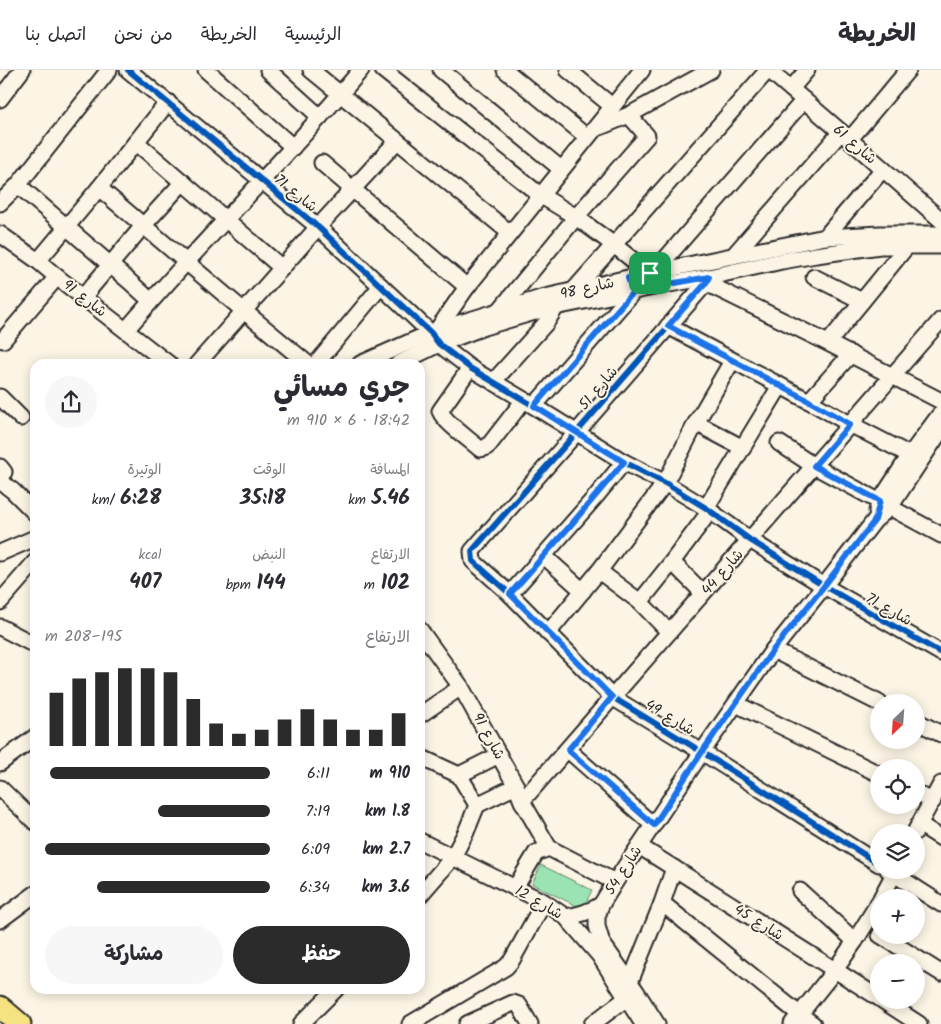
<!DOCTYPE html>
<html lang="ar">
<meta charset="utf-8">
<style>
:root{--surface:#fff;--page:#f7f7f7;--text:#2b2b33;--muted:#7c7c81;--line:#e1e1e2;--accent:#2b2b2b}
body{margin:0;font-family:Kalam,"Playpen Sans Arabic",sans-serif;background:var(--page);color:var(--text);direction:rtl;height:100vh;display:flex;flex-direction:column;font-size:19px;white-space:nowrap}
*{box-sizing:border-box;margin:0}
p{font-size:16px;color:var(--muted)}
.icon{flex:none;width:28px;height:28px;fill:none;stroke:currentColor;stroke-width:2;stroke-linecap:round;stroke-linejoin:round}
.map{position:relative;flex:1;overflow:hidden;direction:ltr}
.drawer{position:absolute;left:30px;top:289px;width:395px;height:635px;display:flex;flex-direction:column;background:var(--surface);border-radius:15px;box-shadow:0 2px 12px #0003;direction:rtl}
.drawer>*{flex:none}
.needle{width:32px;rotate:205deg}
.tools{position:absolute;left:870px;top:624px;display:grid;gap:10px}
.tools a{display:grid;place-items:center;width:55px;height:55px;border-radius:50%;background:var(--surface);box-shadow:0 2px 12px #0003;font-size:25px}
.pin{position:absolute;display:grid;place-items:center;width:42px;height:42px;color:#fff;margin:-21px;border-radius:10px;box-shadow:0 2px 8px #0006}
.round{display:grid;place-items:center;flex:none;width:52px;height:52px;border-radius:26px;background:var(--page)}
.headline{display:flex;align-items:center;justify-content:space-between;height:85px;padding:0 15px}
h1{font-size:28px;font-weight:700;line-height:38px}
.figures{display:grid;grid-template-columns:repeat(3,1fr);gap:8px;height:85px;padding:5px 15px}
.figures div{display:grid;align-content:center}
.figures b{font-size:21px;font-weight:700}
.figures small{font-size:14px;font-weight:400}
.figures p{font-size:14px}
.chart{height:140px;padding:10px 15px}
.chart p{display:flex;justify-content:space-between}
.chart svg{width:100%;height:90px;margin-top:5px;stroke:var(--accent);stroke-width:6}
.primary-button{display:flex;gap:10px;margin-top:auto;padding:10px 15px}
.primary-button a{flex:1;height:58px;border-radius:30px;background:var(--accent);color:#fff;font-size:20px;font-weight:700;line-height:58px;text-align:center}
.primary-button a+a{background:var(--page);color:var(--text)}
ul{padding:0 15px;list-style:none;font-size:16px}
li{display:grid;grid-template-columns:80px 60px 1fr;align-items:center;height:38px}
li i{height:12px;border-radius:6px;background:var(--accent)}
header{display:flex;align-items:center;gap:30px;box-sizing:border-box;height:70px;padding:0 25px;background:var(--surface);border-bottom:1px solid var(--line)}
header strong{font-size:24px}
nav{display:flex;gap:28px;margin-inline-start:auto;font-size:18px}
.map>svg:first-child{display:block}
.green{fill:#9be3b2;stroke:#63876e}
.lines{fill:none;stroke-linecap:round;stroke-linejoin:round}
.minor-casing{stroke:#2b2b2b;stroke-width:19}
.highway-casing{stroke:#2b2b2b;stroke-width:25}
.minor{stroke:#fcf5e5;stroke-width:15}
.highway{stroke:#f5e382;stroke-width:21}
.cycleway-casing{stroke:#fcf5e5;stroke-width:9}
.cycleway{stroke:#0057b8;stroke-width:6}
.route-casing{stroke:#fff;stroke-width:10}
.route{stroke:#1a73e8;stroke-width:6}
.labels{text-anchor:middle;stroke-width:4;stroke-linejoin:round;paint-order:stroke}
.street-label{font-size:15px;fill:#2b2b2b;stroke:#fcf5e5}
</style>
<header>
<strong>الخريطة</strong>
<nav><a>الرئيسية</a><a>الخريطة</a><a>من نحن</a><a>اتصل بنا</a></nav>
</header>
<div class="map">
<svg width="941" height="954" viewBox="0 0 941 954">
<rect width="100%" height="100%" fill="#fcf5e5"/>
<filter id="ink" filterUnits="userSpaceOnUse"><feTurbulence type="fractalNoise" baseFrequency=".02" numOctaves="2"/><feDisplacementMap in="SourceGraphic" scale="10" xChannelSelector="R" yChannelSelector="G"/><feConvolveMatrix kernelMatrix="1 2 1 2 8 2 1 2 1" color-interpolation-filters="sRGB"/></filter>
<g filter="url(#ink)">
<path class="green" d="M 541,795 L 592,820 L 583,839 L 532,814 Z"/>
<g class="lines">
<defs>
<g id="minor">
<path d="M 128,0 L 318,157 L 431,263 L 439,274 L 470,298 L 534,336 L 624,392 L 665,413 L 706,438 L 750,470 L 824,516 L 941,583"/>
<path d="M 206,0 L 293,77"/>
<path d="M 268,0 L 320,47"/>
<path d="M 311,0 L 510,163"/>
<path d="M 383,0 L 540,125 L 576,147 L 614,175 L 654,207"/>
<path d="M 441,0 L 561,99"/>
<path d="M 505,0 L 587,67"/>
<path d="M 568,0 L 612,36"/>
<path d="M 769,0 L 841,62 L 941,150"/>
<path d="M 791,19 L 807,0"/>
<path d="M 0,29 L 22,0"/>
<path d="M 595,59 L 629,45 L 711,0"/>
<path d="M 850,69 L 908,0"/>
<path d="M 136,72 L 282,198"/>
<path d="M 322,93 L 467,217"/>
<path d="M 18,115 L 129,211 L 151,231"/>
<path d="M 99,118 L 244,241 L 308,294"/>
<path d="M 0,133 L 18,115 L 109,0"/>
<path d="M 0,164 L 38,191 L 57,207 L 169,294"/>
<path d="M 825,167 L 883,99"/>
<path d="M 733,186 L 841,62"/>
<path d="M 38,191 L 99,118 L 168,32"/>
<path d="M 654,202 L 804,30"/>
<path d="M 709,207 L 706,213 L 576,363 L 472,481 L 473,491 L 510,524 L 612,627 L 702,682 L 879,794"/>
<path d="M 814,207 L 862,231"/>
<path d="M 706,213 L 828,273 L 941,331"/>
<path d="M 573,221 L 768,0"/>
<path d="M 83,227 L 143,156 L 183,112"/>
<path d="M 499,241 L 576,147 L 647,66 L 629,45"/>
<path d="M 668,256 L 809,331 L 850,354 L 910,385"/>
<path d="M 126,260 C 202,171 286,89 361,0"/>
<path d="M 437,260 L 467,217 L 642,0"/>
<path d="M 3,270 L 57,207"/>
<path d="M 828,273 L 907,176"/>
<path d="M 197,294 L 318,157 L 397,71"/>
<path d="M 316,294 L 381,216"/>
<path d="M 360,294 L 437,260 L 499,241 L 541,228 L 654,202 L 825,167 L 880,164 L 941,164"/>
<path d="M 398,294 L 439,274 L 484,257 L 545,239 L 664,215 L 709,207 L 782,191 L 816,185 L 880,176 L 941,176"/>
<path d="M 470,298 L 440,341 C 445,353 469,369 480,379 L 485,378 L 489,375 L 524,330"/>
<path d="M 493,312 L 546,253 L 556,237"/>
<path d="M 0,327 L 21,348"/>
<path d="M 809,331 L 851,284"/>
<path d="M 534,336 L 633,222 L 632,219"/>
<path d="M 696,353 L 743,378"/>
<path d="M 779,373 L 814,396 L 941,465"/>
<path d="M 0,397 L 4,402 L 0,411 L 13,421 L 35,443"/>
<path d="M 706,438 L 780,316"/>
<path d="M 877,441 L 880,431 L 910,385 L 941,343"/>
<path d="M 0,483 L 35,468"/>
<path d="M 544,486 L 583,521"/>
<path d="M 672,492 L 703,523"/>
<path d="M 599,501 L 640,532 L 669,562"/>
<path d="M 510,524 L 597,425 L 624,392"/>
<path d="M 0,532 L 35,492"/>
<path d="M 640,532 L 672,492 L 710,441"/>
<path d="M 0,557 L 35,575"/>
<path d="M 420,560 L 461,617 L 516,716 L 522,731 L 549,778"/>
<path d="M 548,563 L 599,501 L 665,413 L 696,353 L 732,291"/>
<path d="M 773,580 L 879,633"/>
<path d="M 736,634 L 879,704"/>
<path d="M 420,645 L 461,617"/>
<path d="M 916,651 L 941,664"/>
<path d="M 568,680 L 653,755"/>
<path d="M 420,687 L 459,705 L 477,735 L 466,762 L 453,787 L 420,825"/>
<path d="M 0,693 L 35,667"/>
<path d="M 459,705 L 499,685"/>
<path d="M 0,718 L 35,752"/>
<path d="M 916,723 L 933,731"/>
<path d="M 522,731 L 941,250"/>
<path d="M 477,735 L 516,716"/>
<path d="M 919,754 L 941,768"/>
<path d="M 915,762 L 941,714"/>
<path d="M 420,771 L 544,832 L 566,847 L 599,885 L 643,954"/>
<path d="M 639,776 L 879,928"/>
<path d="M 888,800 L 941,834"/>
<path d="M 515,818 L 536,783 L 549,778 L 615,812"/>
<path d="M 800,821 L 855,871"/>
<path d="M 881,828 L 896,800"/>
<path d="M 662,833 L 799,944 L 813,954"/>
<path d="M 566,847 C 580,845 589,842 601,835"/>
<path d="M 0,850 L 35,824"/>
<path d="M 880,865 L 941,903"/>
<path d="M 630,912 L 662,833 L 674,798"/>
<path d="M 882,930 L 919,954"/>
<path d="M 301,954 L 336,919"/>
<path d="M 410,954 L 506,897 L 512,890 L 544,832"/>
<path d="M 467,954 L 513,933 L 519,935 L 530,954"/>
<path d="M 592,954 L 635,922"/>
<path d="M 657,954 L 636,921 L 602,873 L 597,856 L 597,847 L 601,835 L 615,812 L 702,682 L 773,580 L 824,516 L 875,450 L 890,437 L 941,360"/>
<path d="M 792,954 L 835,900 L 855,871 L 879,832"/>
</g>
<path id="highway" d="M 0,937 L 20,954"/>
</defs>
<use href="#minor" class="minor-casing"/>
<use href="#highway" class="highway-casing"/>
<use href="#minor" class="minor"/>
<use href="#highway" class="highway"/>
<defs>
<g id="cycleway">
<path d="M 128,0 L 318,157 L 431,263 L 439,274 L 470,298 L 534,336 L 624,392 L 665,413 L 706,438 L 750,470 L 824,516 L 941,583"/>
<path d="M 709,207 L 706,213 L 576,363 L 472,481 L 473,491 L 510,524 L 612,627 L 702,682 L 879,794"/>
</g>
</defs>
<use href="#cycleway" class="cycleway-casing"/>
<use href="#cycleway" class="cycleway"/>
</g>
</g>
<g class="lines" filter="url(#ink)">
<defs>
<path id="route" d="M 650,203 L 664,215 L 709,207 L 706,213 L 668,256 L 809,331 L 850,354 L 814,396 L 880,431 L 875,450 L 824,516 L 773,580 L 702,682 L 654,755 L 568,680 L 612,627 L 510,524 L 570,456 L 624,392 L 534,336 L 633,222 L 628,208 Z"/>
</defs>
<use href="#route" class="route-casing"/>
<use href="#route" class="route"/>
</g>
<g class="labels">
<g class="street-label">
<text transform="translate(855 74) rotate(41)" y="5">شارع 61</text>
<text transform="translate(296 123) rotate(39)" y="5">شارع 71</text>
<text transform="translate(587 218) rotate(-13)" y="5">شارع 98</text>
<text transform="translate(85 228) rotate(38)" y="5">شارع 91</text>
<text transform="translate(598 318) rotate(-50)" y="5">شارع 51</text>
<text transform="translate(722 502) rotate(-49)" y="5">شارع 44</text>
<text transform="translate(889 539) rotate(30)" y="5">شارع 71</text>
<text transform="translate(670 647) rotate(31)" y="5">شارع 49</text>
<text transform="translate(489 666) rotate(61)" y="5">شارع 91</text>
<text transform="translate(623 800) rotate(-57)" y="5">شارع 54</text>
<text transform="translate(539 832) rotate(30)" y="5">شارع 12</text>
<text transform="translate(759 852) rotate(32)" y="5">شارع 45</text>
</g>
</g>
</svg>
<div class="tools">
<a><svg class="needle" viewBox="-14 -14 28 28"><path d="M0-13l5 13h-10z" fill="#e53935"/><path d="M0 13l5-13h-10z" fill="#7c7c81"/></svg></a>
<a><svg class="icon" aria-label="locate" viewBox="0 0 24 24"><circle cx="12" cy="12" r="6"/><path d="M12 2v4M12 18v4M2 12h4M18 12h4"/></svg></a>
<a><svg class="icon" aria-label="layers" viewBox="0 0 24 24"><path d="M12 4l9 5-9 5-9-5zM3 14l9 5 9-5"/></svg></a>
<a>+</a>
<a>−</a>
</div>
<div class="pin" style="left:650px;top:203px;background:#1e9e55"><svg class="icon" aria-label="arrive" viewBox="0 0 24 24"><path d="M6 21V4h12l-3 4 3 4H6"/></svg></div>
<section class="drawer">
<div class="headline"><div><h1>جري مسائي</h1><p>18:42 · 6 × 910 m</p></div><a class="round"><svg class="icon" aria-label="share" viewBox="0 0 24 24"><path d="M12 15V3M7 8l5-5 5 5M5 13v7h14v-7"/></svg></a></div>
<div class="figures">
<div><p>المسافة</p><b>5.46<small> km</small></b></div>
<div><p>الوقت</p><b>35:18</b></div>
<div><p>الوتيرة</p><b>6:28<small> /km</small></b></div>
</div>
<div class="figures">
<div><p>الارتفاع</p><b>102<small> m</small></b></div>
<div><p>النبض</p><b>144<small> bpm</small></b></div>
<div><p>kcal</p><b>407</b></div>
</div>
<div class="chart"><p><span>الارتفاع</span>195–208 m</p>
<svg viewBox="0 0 160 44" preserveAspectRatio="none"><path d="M5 44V18M15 44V11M25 44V8M35 44V6M45 44V6M55 44V8M65 44V21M75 44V33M85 44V38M95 44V36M105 44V31M115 44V26M125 44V31M135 44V36M145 44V36M155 44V28"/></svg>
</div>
<ul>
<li><b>910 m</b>6:11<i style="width:98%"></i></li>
<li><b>1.8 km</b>7:19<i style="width:50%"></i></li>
<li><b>2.7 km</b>6:09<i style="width:100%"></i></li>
<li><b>3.6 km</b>6:34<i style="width:77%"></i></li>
</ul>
<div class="primary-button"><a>حفظ</a><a>مشاركة</a></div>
</section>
</div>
